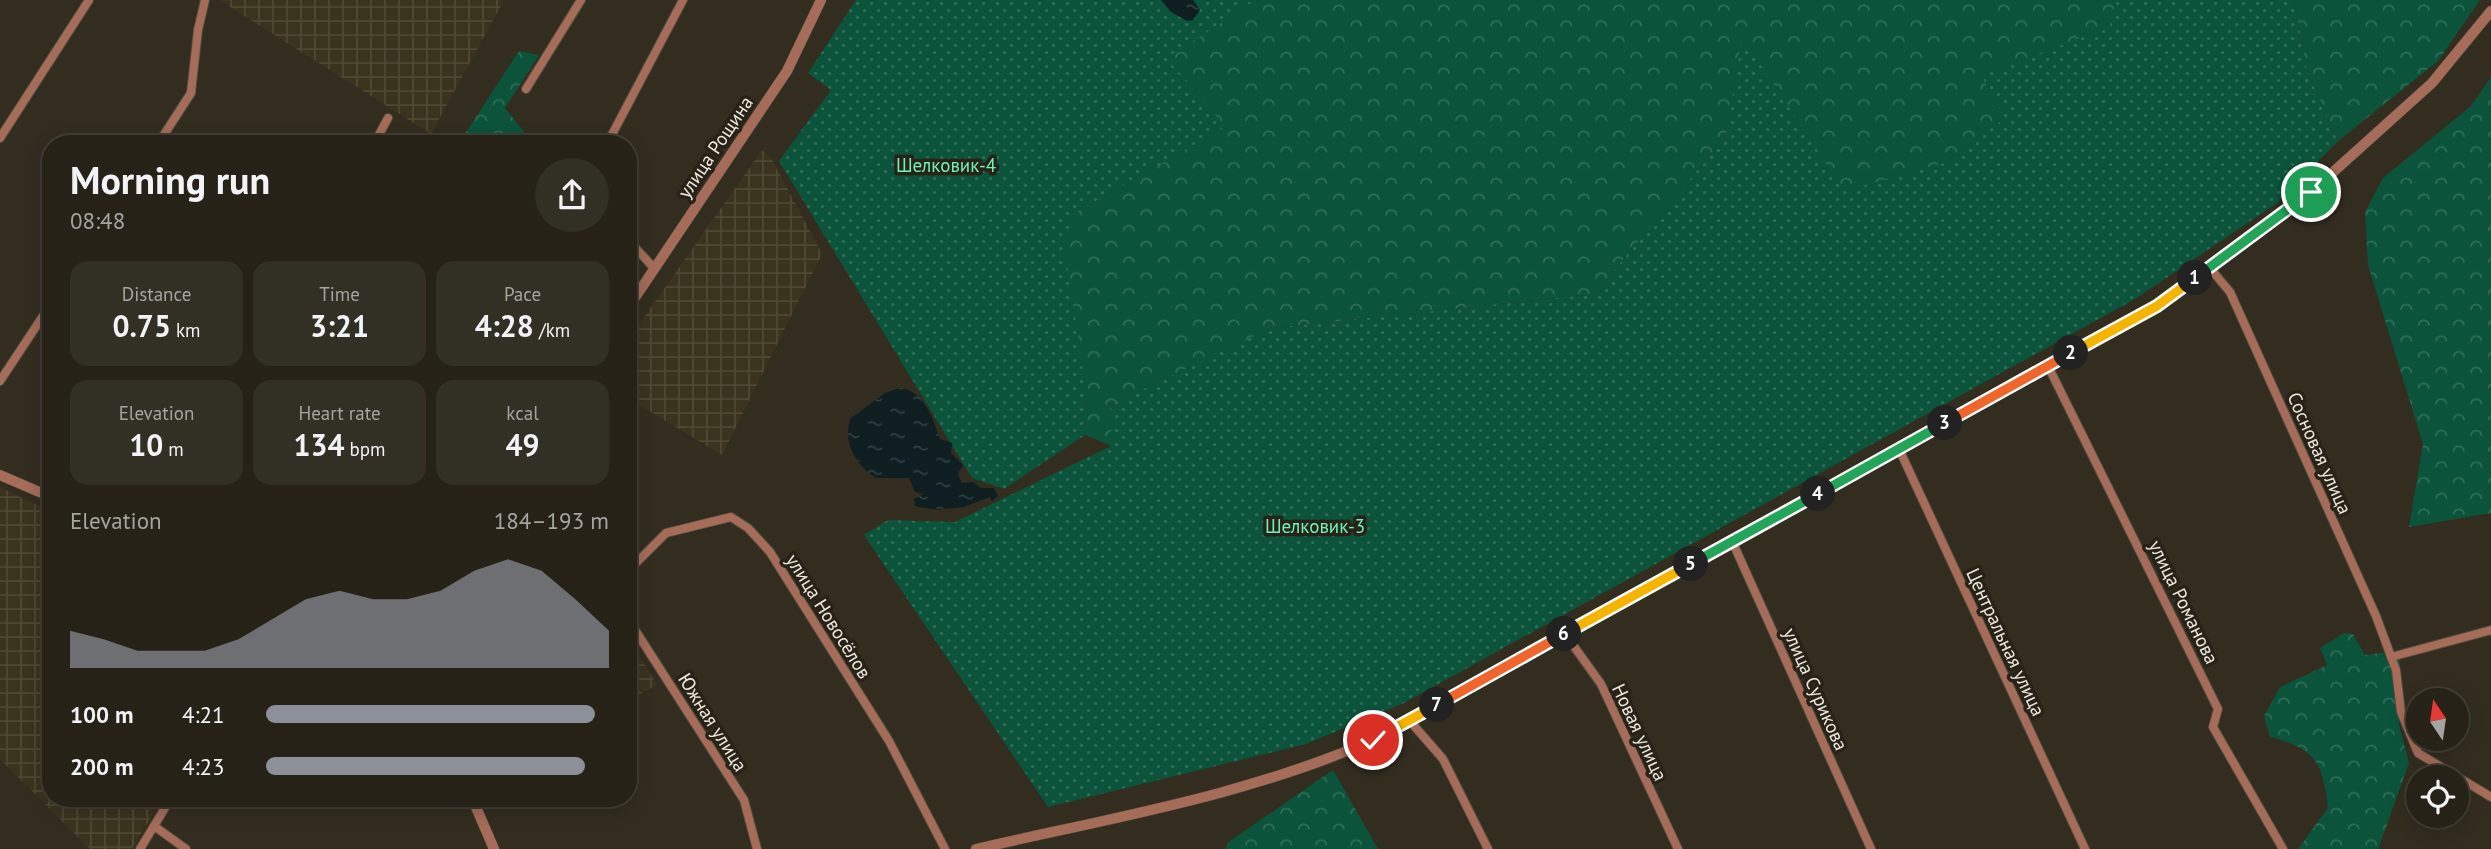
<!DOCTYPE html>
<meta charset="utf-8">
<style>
:root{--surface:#262217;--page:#322f24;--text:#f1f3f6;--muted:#a4a4a1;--line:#423f36;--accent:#8c9099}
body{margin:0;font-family:"PT Sans",sans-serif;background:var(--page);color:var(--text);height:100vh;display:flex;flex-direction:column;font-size:26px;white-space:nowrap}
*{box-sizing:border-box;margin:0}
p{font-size:23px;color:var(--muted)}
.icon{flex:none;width:38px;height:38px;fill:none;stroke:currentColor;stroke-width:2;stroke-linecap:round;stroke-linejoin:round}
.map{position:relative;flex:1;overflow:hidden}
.details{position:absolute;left:42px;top:135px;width:595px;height:672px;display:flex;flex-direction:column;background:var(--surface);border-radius:28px;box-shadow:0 4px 18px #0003,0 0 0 2px var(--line)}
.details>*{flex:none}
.needle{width:46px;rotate:347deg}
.fabs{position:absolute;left:2406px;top:688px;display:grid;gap:14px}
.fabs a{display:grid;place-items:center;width:63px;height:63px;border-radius:50%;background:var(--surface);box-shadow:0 4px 18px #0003,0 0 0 2px var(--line);font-size:35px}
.pin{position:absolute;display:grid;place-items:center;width:60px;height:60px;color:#fff;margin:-30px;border:4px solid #fff;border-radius:50%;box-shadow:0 2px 7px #0007}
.km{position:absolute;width:35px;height:35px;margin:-18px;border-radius:50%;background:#222;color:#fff;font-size:19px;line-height:35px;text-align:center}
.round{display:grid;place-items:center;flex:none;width:74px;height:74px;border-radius:37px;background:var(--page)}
.overview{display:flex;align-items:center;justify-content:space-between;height:119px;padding:0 28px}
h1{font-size:38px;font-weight:600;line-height:52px}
.metrics{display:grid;grid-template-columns:repeat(3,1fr);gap:10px;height:119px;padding:7px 28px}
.metrics div{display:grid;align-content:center;border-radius:18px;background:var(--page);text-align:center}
.metrics b{font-size:30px;font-weight:600}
.metrics small{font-size:19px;font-weight:400}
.metrics p{font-size:19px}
.chart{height:196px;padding:14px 28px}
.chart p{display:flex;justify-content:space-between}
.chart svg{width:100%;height:126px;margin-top:7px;fill:var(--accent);opacity:.7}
ul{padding:0 28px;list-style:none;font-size:23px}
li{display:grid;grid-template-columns:112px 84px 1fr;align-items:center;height:52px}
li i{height:18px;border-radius:9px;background:var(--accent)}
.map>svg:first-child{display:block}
.industrial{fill:url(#industrial-grid)}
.grass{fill:url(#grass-dots)}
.forest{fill:url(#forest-crowns)}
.water{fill:url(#water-ripples)}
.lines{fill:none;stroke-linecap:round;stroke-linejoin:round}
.minor-casing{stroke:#504b3e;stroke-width:10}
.tertiary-casing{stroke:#504b3e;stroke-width:11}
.minor{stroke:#a56c59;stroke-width:8}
.tertiary{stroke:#a56c59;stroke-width:10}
.split-1-casing{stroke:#fff;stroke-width:14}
.split-2-casing{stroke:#fff;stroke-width:14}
.split-3-casing{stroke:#fff;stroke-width:14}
.split-4-casing{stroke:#fff;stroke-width:14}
.split-5-casing{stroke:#fff;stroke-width:14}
.split-6-casing{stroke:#fff;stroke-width:14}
.split-7-casing{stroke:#fff;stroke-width:14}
.split-8-casing{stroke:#fff;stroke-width:14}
.split-1{stroke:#22a559;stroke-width:9}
.split-2{stroke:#f5b400;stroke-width:9}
.split-3{stroke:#f0652b;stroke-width:9}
.split-4{stroke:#22a559;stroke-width:9}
.split-5{stroke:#22a559;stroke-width:9}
.split-6{stroke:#f5b400;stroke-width:9}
.split-7{stroke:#f0652b;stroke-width:9}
.split-8{stroke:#f5b400;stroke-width:9}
.labels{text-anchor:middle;stroke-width:7;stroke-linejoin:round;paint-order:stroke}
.street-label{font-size:19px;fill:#ece9e0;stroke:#282316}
.park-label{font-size:19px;fill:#69f4be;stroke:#282316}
</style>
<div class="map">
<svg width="2491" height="849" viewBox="0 0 2491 849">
<defs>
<pattern id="industrial-grid" width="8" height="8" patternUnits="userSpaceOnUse" patternTransform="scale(1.75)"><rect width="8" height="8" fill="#3a331e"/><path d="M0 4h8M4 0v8" fill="none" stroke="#4d4734"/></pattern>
<pattern id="grass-dots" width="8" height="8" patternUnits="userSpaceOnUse" patternTransform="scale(1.75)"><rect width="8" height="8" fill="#0b543b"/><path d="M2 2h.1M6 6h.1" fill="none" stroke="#2f6d57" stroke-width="1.8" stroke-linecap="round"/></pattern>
<pattern id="forest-crowns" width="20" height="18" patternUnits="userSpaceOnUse" patternTransform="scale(1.75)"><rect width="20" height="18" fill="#0b543b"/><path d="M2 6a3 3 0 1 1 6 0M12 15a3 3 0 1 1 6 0" fill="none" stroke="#2f6d57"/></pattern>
<pattern id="water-ripples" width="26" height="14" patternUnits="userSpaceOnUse" patternTransform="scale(1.75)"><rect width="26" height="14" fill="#0e1e21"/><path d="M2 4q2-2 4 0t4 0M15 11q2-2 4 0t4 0" fill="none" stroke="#313f41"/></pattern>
</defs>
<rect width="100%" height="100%" fill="#322d1f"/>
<g class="industrial">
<path d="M 219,0 L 504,0 L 431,134 Z"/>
<path d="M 762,150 L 771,158 L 822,254 L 722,455 L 628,398 L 628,340 Z"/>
<path d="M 0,487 L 51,512 L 51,798 L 163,798 L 132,849 L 90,849 L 0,759 Z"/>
<path d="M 628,637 L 657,685 L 628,700 Z"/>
</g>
<g class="grass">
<path d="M 856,0 L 1256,0 L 1168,58 L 1226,127 L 1075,213 L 1087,399 L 1085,435 L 1004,489 L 972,478 L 779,161 L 831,90 L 808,73 Z"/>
<path d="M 2115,0 L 2294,0 L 2307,70 L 2338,141 L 2277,203 L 2135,299 L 1404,703 L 1306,744 L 1048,807 L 864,535 L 888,520 L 955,522 L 1111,446 L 1110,405 L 1270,328 L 1594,294 L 1726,136 L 1741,36 L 1980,75 L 2109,27 Z"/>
</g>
<g class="forest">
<path d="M 1256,0 L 2115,0 L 2110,27 L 1981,75 L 2005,118 L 1947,162 L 1844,191 L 1742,37 L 1726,136 L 1594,294 L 1271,328 L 1110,405 L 1112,446 L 1085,435 L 1087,399 L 1064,244 L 1075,213 L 1225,127 L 1167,58 Z"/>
<path d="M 2294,0 L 2480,0 L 2438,61 L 2338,141 L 2307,70 Z"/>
<path d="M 519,51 L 539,55 L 505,108 L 533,143 L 459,143 Z"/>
<path d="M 2491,77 L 2491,513 L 2409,527 L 2423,444 L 2368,265 L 2365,212 L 2383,178 L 2471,106 Z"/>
<path d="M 2344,633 L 2353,634 L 2365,655 L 2389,652 L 2400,658 L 2399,724 L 2409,763 L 2378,849 L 2298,849 L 2328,808 C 2323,763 2316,749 2270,737 L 2264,716 L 2280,687 L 2327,665 L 2320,648 Z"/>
<path d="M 1333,770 L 1378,849 L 1226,849 L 1227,843 Z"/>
</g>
<g class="water">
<path d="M 1161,0 L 1193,0 L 1200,10 L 1193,20 L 1187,21 L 1171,12 Z"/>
<path d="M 900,388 C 925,391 933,419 940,439 L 952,443 L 951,453 L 963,465 L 958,474 L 962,483 L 973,482 L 981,488 L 994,488 L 998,496 L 992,501 L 990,497 L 964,507 L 938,510 L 919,507 L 915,506 L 914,499 L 923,494 L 915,492 L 909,478 L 876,478 C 857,466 841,441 851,418 L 885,393 Z"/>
</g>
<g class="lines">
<defs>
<g id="minor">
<path d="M 526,89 L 581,0"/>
<path d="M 0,138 L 89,0"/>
<path d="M 158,144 L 191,93 L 198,30 L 205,0"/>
<path d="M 374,144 L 388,118"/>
<path d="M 607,144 L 683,0"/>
<path d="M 628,240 L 654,268"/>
<path d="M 2209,267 L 2230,292 L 2376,616 L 2396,670 L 2401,712 L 2418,753 L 2491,797"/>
<path d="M 2048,366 L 2218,709 L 2213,727 L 2283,849"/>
<path d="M 0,381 L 51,304"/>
<path d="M 1899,449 L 2085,849"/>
<path d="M 1732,541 L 1871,849"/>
<path d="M 628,571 L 666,533 L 731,517 L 748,528 L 770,552 L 889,741 L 945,849"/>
<path d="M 628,619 L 744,800 L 757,849"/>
<path d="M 1565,634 L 1601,684 L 1678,849"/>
<path d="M 2391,657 L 2491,630"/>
<path d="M 1409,720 L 1443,759 L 1488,849"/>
<path d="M 154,826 L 186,849"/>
<path d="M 140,849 L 171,798"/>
</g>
<g id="tertiary">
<path d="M 628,308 L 787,71 L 821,0"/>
<path d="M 0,475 L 51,497"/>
<path d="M 472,798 L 494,849"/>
<path d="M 976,849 C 1110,818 1246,796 1373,740 L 2157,306 L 2311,192 L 2432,83 L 2491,11"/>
</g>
</defs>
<use href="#minor" class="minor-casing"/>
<use href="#tertiary" class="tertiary-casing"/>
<use href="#minor" class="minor"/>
<use href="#tertiary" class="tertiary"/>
</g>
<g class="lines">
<defs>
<path id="split-1" d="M 2195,278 L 2311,192"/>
<path id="split-2" d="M 2071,353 L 2157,306 L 2195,278"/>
<path id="split-3" d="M 1945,423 L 2071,353"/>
<path id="split-4" d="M 1818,494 L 1945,423"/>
<path id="split-5" d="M 1691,564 L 1818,494"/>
<path id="split-6" d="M 1564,634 L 1691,564"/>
<path id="split-7" d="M 1437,705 L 1564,634"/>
<path id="split-8" d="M 1373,740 L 1437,705"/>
</defs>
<use href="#split-1" class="split-1-casing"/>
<use href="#split-2" class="split-2-casing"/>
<use href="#split-3" class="split-3-casing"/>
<use href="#split-4" class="split-4-casing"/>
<use href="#split-5" class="split-5-casing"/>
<use href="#split-6" class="split-6-casing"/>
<use href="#split-7" class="split-7-casing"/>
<use href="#split-8" class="split-8-casing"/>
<use href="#split-1" class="split-1"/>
<use href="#split-2" class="split-2"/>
<use href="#split-3" class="split-3"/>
<use href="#split-4" class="split-4"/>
<use href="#split-5" class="split-5"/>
<use href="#split-6" class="split-6"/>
<use href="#split-7" class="split-7"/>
<use href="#split-8" class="split-8"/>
</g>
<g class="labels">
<g class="street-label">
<text transform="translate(715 147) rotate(-56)" y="7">улица Рощина</text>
<text transform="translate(2320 453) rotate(66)" y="7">Сосновая улица</text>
<text transform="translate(2184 602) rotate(64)" y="7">улица Романова</text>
<text transform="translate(829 616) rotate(58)" y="7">улица Новосёлов</text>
<text transform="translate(2006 642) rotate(65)" y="7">Центральная улица</text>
<text transform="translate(1816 689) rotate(66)" y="7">улица Сурикова</text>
<text transform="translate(713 722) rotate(58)" y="7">Южная улица</text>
<text transform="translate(1640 732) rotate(65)" y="7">Новая улица</text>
</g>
<g class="park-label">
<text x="946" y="172">Шелковик-4</text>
<text x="1315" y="533">Шелковик-3</text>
</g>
</g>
</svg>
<div class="fabs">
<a><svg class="needle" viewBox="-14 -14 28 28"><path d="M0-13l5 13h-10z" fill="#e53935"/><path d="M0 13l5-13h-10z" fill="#a4a4a1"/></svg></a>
<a><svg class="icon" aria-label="locate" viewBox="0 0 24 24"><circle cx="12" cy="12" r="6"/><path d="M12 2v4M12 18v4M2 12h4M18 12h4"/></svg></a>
</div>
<div class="pin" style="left:2311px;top:192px;background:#1e9e55"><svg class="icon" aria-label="arrive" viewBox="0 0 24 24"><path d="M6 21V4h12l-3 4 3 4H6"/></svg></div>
<div class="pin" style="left:1373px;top:740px;background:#d93025"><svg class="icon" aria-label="check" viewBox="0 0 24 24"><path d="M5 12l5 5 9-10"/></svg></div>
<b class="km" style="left:2195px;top:278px">1</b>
<b class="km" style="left:2071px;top:353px">2</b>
<b class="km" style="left:1945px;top:423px">3</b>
<b class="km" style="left:1818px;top:494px">4</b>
<b class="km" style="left:1691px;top:564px">5</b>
<b class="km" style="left:1564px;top:634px">6</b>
<b class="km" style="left:1437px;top:705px">7</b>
<section class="details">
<div class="overview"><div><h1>Morning run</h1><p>08:48</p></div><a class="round"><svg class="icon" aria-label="share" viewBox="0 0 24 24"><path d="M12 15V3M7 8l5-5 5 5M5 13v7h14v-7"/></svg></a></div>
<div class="metrics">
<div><p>Distance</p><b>0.75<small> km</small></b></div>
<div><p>Time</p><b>3:21</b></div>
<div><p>Pace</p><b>4:28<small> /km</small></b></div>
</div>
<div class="metrics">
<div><p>Elevation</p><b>10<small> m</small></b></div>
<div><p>Heart rate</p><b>134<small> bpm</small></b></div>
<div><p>kcal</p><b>49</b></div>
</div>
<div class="chart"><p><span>Elevation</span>184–193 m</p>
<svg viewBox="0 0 160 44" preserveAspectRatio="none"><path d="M0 44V31L10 34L20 38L30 38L40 38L50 34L60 27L70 20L80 17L90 20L100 20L110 17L120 10L130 6L140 10L150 20L160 31V44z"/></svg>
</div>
<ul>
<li><b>100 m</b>4:21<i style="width:96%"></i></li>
<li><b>200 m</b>4:23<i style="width:93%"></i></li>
</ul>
</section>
</div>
